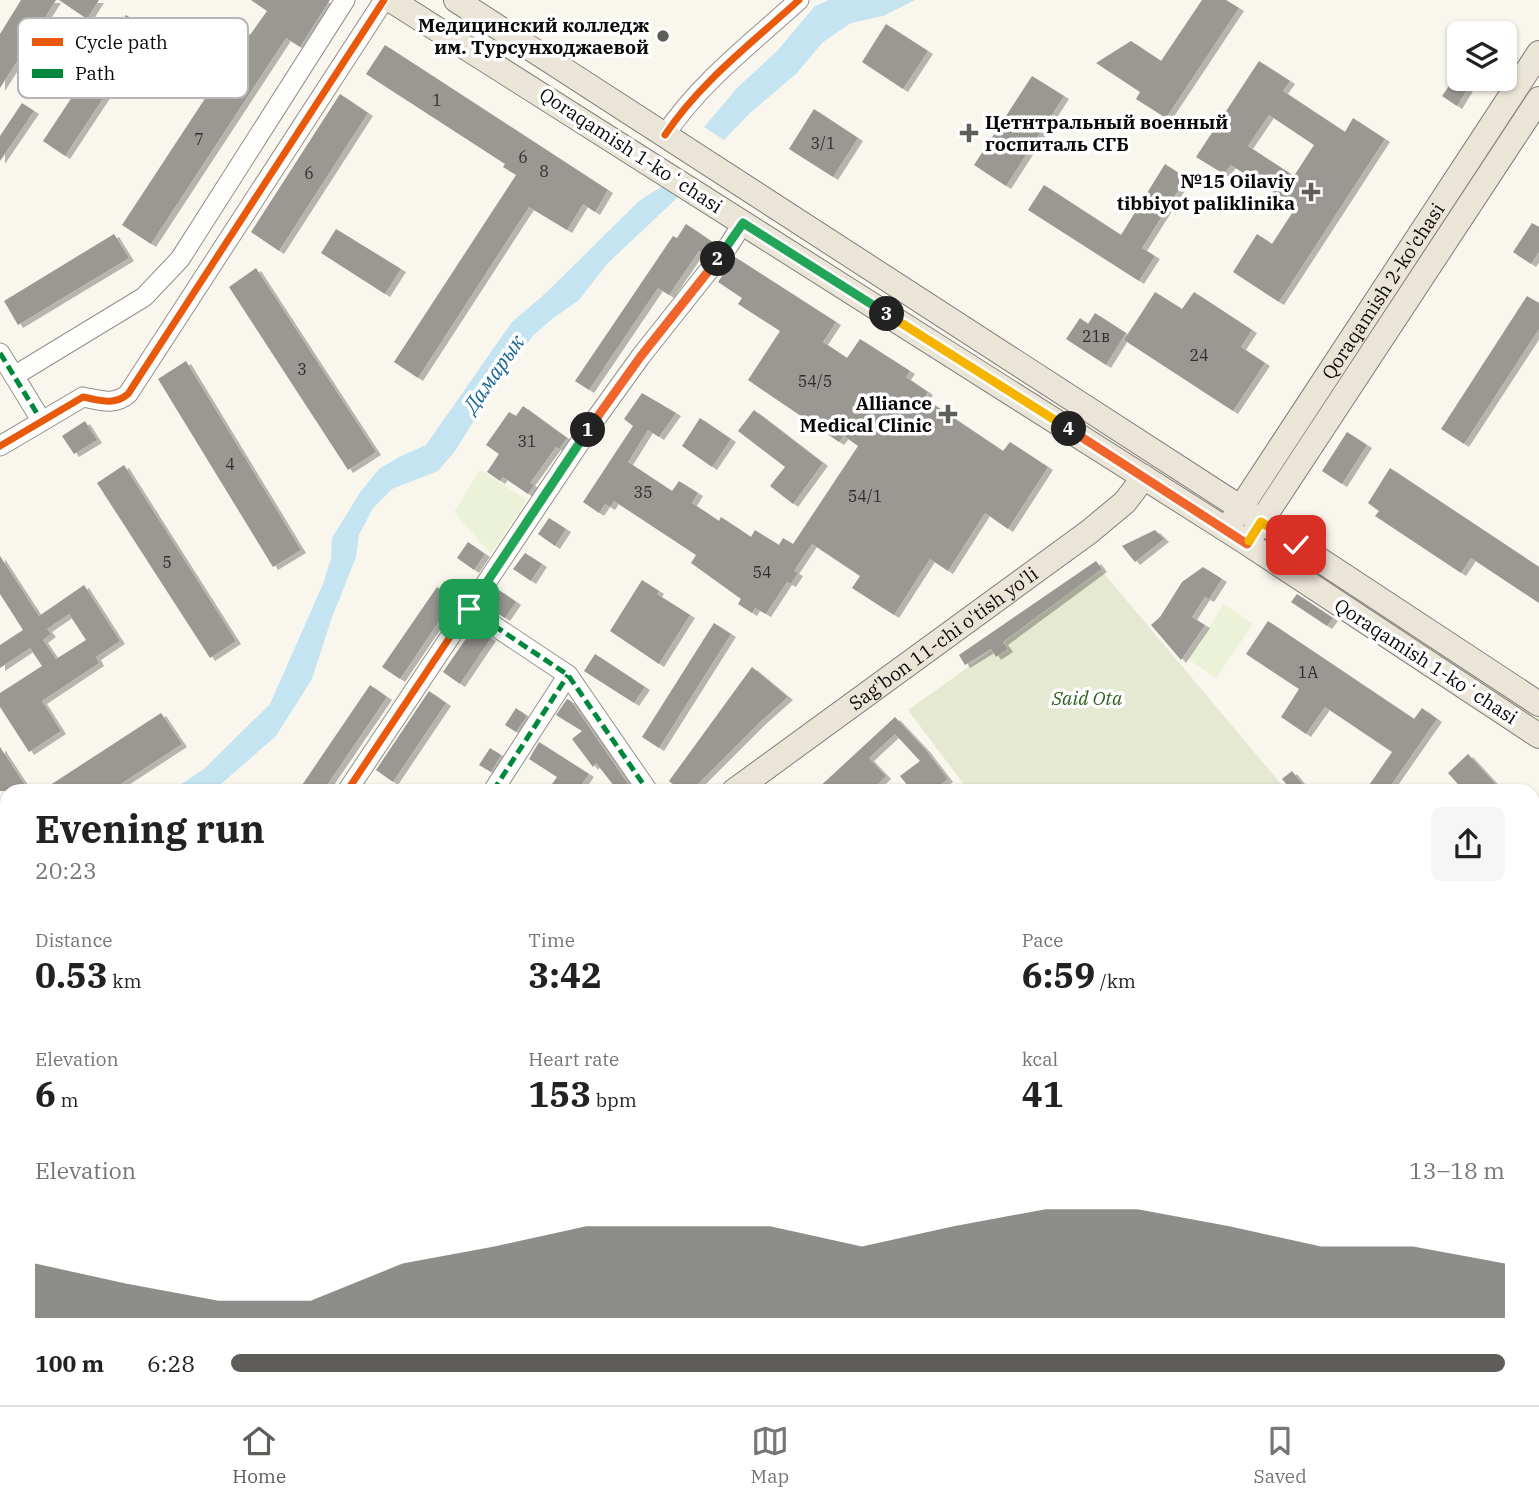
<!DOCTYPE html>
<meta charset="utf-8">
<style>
:root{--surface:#fff;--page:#f6f6f6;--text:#222;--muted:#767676;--line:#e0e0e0;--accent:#5e5d59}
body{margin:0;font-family:"IBM Plex Serif",serif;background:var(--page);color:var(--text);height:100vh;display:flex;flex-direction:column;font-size:26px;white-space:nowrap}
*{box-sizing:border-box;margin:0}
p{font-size:23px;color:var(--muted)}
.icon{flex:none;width:38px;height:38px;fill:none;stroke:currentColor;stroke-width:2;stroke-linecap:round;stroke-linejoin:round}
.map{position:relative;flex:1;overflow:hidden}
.panel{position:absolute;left:0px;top:784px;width:1540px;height:621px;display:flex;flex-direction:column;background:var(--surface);border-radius:21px 21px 0 0;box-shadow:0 2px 5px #0004}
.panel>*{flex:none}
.buttons{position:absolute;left:1447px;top:21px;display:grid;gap:14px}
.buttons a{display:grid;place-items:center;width:70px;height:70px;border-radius:10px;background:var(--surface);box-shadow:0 2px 5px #0004;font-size:35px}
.pin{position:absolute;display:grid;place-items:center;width:60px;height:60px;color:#fff;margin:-30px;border-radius:14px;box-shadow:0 4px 10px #0006}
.km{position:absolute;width:35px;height:35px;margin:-18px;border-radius:50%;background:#222;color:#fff;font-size:19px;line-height:35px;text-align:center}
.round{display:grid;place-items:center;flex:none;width:74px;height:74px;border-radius:10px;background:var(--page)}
.head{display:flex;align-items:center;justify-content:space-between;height:119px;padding:0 35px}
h1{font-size:38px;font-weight:700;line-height:52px}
.figures{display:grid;grid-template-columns:repeat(3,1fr);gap:10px;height:119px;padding:7px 35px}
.figures div{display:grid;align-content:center}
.figures b{font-size:35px;font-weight:700}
.figures small{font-size:19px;font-weight:400}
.figures p{font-size:19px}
.chart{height:196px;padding:14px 35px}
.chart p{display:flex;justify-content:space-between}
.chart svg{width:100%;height:126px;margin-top:7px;fill:var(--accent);opacity:.7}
ul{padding:0 35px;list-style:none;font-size:23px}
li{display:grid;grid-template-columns:112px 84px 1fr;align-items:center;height:52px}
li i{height:18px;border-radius:9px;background:var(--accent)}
.dock{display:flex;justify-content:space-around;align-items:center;height:98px;border-top:2px solid var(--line);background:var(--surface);font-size:19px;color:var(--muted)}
.dock a{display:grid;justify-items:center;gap:4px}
.dock .selected{color:var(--accent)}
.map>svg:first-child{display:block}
.green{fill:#e3edce}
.cemetery{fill:#e5e9d2}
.pitch{fill:#ecf2d8}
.water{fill:#c5e4f1}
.pier{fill:#f9f6ed}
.building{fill:#9b9894;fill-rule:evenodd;filter:url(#shadow)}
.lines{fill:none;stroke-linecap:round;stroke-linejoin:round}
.minor-casing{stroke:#92908c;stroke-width:21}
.major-casing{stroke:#7f7e7a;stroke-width:26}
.minor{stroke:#fefefc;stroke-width:19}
.major{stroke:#ebe5d8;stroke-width:24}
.quiet{stroke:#00873e;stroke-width:5;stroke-dasharray:10 5;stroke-linecap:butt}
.cycleway-casing{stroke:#fff;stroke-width:11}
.cycleway{stroke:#e8590c;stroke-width:7}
.split-1-casing{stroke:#fff;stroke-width:14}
.split-2-casing{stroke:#fff;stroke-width:14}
.split-3-casing{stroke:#fff;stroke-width:14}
.split-4-casing{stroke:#fff;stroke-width:14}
.split-5-casing{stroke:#fff;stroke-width:14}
.split-6-casing{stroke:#fff;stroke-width:14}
.split-1{stroke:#22a559;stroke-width:9}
.split-2{stroke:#f0652b;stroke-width:9}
.split-3{stroke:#22a559;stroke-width:9}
.split-4{stroke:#f5b400;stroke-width:9}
.split-5{stroke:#f0652b;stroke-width:9}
.split-6{stroke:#f5b400;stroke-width:9}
.poi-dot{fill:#5e5d59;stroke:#fff;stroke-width:2.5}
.labels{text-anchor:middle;stroke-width:7;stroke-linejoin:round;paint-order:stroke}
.number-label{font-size:16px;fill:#2e2e2c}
.poi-label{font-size:19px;font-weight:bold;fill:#0a0a0a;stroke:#fff;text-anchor:end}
.street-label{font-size:19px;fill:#0a0a0a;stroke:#fff}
.park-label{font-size:19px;font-style:italic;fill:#2e5f1e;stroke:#fff}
.water-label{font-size:21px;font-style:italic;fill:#196596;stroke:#fff}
.key{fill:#fff;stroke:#b6b6b6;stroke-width:2}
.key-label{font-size:19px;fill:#0a0a0a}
</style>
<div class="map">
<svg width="1539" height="1405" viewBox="0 0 1539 1405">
<defs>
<filter id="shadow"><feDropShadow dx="5" dy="3" stdDeviation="0" flood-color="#0004"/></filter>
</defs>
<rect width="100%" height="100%" fill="#f9f6ed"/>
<path class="green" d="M 1300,559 L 1539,718 L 1539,724 L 1303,568 Z"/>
<path class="cemetery" d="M 1101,570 L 1287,791 L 969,791 L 908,710 L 992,650 L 996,657 L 1008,650 L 1004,642 Z"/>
<g class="pitch">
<path d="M 480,470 L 527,500 L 491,554 L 454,512 Z"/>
<path d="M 1224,604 L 1253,624 L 1216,678 L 1188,659 Z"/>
</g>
<path class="water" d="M 829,0 L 915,0 L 883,16 L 851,23 L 823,42 L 796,74 L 750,113 L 724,140 L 678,197 L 607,264 L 579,300 L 552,319 L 534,335 L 506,370 L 455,451 L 438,471 L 392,489 L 373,508 L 359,535 L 356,557 L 331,620 L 312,679 L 276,736 L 213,791 L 171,791 L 204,769 L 270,704 L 323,584 L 331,558 L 332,538 L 361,491 L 379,469 L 399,457 L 426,445 L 512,322 L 547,292 L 639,201 L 661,187 L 704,127 L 738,87 L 777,51 L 815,6 Z"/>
<path class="pier" d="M 701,125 L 727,142 L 681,199 L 658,185 Z"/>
<g class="building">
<path d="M 21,0 L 56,0 L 0,88 L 0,34 Z"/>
<path d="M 59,0 L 99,0 L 87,19 Z"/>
<path d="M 251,0 L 330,0 L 300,47 L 286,38 L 151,244 L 122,225 L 248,33 L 250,35 L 267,11 Z"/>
<path d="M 1202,0 L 1226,0 L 1239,8 L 1166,118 L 1136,99 L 1140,92 L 1096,63 L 1131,41 L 1161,61 Z"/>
<path d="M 126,15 L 149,29 L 65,156 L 43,141 Z"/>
<path d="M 886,24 L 928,51 L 903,89 L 862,62 Z"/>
<path d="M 385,45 L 608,190 L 595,212 L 583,204 L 567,230 L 529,207 L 418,378 L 394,362 L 516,175 L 503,167 L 505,164 L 366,74 Z"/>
<path d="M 1259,61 L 1290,81 L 1283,91 L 1345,132 L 1353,118 L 1385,139 L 1279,302 L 1233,272 L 1257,234 L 1272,244 L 1296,207 L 1231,165 L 1224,174 L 1196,157 ZM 1269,115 L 1314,145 L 1294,176 L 1248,146 Z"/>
<path d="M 1032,76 L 1064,96 L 1006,186 L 974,165 Z"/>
<path d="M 1456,76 L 1470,85 L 1457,106 L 1442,96 Z"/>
<path d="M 340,94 L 368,113 L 279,251 L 251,232 Z"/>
<path d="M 22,103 L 34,111 L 0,161 L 0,136 Z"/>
<path d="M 814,109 L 858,138 L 833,177 L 789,149 Z"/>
<path d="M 1165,164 L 1186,178 L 1142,248 L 1155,256 L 1139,281 L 1028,210 L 1044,185 L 1121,235 Z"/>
<path d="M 1532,223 L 1539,227 L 1539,252 L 1531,264 L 1513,252 Z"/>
<path d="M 686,224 L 714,243 L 705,255 L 699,251 L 669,295 L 658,288 L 589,390 L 575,381 L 673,236 L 677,238 Z"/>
<path d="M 336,229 L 401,269 L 385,294 L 321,253 Z"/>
<path d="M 114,234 L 129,258 L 18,325 L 4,301 Z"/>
<path d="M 735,257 L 836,322 L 823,342 L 847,358 L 860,339 L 910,371 L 906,377 L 928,392 L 924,398 L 1003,451 L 1010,442 L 1048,467 L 1008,529 L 985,513 L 948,571 L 930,559 L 894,615 L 852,588 L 860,576 L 812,544 L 794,571 L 798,573 L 791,584 L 787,582 L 766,614 L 755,608 L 752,613 L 738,604 L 741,599 L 691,563 L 696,555 L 614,501 L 610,507 L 605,504 L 599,513 L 583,502 L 633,426 L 624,419 L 642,393 L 676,413 L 659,437 L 648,430 L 628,462 L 672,491 L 679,481 L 698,493 L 692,503 L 719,521 L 721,517 L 751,537 L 755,530 L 779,545 L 783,538 L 793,544 L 858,446 L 844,436 L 839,442 L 748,380 L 780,331 L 738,304 L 742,298 L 718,282 Z"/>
<path d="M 256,268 L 376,452 L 348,470 L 229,287 Z"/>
<path d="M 1155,292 L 1182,309 L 1194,292 L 1252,330 L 1241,347 L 1265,363 L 1233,411 L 1124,340 Z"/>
<path d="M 1527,296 L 1539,303 L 1539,329 L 1464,444 L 1441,429 Z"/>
<path d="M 1095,313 L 1126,333 L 1106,365 L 1066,339 L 1080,318 L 1088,324 Z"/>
<path d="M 186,361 L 301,550 L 273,567 L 158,379 Z"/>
<path d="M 523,406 L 567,438 L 559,449 L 556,447 L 530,483 L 534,485 L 528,494 L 503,477 L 500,481 L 487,472 L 499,454 L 486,445 L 509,412 L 516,416 Z"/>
<path d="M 754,410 L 823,463 L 793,504 L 770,486 L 785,467 L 738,431 Z"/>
<path d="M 700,418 L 731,439 L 712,467 L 682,446 Z"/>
<path d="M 85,421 L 97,440 L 74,454 L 62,436 Z"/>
<path d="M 1347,432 L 1367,445 L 1342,484 L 1322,471 Z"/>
<path d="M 124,465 L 236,641 L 210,658 L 97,483 Z"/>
<path d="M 1390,468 L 1539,567 L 1539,603 L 1471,558 L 1461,573 L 1375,516 L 1379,511 L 1368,503 Z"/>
<path d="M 549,518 L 566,529 L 555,546 L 538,534 Z"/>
<path d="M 1155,530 L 1164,539 L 1135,562 L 1122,546 Z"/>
<path d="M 468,542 L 485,554 L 474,570 L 457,558 Z"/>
<path d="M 525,553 L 542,564 L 531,581 L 513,569 Z"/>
<path d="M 0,556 L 39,616 L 84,585 L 120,641 L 96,657 L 99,663 L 42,701 L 61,731 L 29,752 L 0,707 L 0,693 L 42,666 L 30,648 L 0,668 L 0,645 L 23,630 L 0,594 ZM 69,614 L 86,640 L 56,659 L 43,640 L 51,634 L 47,629 Z"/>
<path d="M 1096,561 L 1102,569 L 1003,642 L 1008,649 L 996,657 L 991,649 L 965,665 L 959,655 Z"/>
<path d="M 1203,567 L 1222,579 L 1209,599 L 1205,597 L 1192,617 L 1205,625 L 1181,660 L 1151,625 L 1160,617 L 1182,582 Z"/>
<path d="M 642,580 L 659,591 L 657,594 L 690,615 L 659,664 L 610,631 Z"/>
<path d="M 437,587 L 454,599 L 400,679 L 382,667 Z"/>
<path d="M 499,590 L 516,602 L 505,618 L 487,607 Z"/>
<path d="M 1297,594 L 1333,618 L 1327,626 L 1291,602 Z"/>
<path d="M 1268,621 L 1414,719 L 1422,708 L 1437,719 L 1387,791 L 1365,791 L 1392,752 L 1325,707 L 1306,734 L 1281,717 L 1299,689 L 1246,654 Z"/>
<path d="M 714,623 L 731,634 L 659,748 L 642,737 Z"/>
<path d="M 474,627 L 491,638 L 460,684 L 443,672 Z"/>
<path d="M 595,654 L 645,687 L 634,703 L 584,671 Z"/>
<path d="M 752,667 L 788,697 L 760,722 L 691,791 L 681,791 L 669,781 Z"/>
<path d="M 370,685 L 387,697 L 323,791 L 298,791 Z"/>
<path d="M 429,691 L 446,703 L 393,782 L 376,770 Z"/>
<path d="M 567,699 L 571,701 L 633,791 L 618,791 L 596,763 L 593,767 L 572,739 L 582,731 L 556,715 Z"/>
<path d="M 516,708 L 527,716 L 516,732 L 505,725 Z"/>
<path d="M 161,713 L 182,744 L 110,791 L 41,791 Z"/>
<path d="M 895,717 L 925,749 L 948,779 L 932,791 L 912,791 L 900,776 L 920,761 L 895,734 L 869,758 L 886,776 L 877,785 L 883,791 L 815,791 Z"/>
<path d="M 539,742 L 589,774 L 577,791 L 547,791 L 557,777 L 529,759 Z"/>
<path d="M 0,747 L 29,791 L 0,791 Z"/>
<path d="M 490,748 L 501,755 L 491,772 L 479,765 Z"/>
<path d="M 1468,754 L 1502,791 L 1464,791 L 1448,773 Z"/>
<path d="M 1292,771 L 1308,791 L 1292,791 L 1282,779 Z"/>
</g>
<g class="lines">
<defs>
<g id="minor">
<path d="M 665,135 C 699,83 753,42 799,0"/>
<path d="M 0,353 L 41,420"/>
<path d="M 14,376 L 144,297 L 180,259 L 345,0"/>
<path d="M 0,446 L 83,397 C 99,400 114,406 128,394 L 384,0"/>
<path d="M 469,609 L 568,675 L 648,791"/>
<path d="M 347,791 L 597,417 L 641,356 L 729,245 L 743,223"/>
<path d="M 493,791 L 568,675"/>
<path d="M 0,1106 L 7,1104"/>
<path d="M 1533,1209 L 1539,1211"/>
<path d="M 498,1398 L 502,1405"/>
<path d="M 935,1398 L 938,1405"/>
<path d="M 1288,1398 L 1299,1405"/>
<path d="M 272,1405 L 283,1398"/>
<path d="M 813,1405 L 848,1398"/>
</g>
<g id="major">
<path d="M 391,0 L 1238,537 L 1539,736"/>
<path d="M 456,0 L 1241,508 L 1539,704"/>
<path id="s1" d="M 1232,521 L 1539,53"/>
<path d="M 1253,534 L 1539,99"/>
<path id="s2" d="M 734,791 L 1089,532 L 1125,502 L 1144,477"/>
<path d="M 0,1284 L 7,1274"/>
</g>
</defs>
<use href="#minor" class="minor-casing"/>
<use href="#major" class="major-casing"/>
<use href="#minor" class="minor"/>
<use href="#major" class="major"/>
<g class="quiet">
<path d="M 0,353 L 41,420"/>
<path d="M 469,609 L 568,675 L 648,791"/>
<path d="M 493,791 L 568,675"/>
<path d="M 0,1106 L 7,1104"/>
<path d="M 1533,1209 L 1539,1211"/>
<path d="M 498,1398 L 502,1405"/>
<path d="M 935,1398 L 938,1405"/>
<path d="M 1288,1398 L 1299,1405"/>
<path d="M 272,1405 L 283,1398"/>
<path d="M 813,1405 L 848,1398"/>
<path d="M 1275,1405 L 1279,1398"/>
</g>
<defs>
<g id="cycleway">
<path d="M 665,135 C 699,83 753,42 799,0"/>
<path d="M 0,446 L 83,397 C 99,400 114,406 128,394 L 384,0"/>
<path d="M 347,791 L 597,417 L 641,356 L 729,245 L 743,223"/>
</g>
</defs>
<use href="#cycleway" class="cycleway-casing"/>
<use href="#cycleway" class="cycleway"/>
</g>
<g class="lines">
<defs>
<path id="split-1" d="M 469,609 L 588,430"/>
<path id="split-2" d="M 588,430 L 641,356 L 718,259"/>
<path id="split-3" d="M 718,259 L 743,223 L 887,314"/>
<path id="split-4" d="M 887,314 L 1069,429"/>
<path id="split-5" d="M 1069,429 L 1247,544 L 1249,541"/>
<path id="split-6" d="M 1249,541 L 1261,522 L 1296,545"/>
</defs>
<use href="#split-1" class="split-1-casing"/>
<use href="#split-2" class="split-2-casing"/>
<use href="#split-3" class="split-3-casing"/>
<use href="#split-4" class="split-4-casing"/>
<use href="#split-5" class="split-5-casing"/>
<use href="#split-6" class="split-6-casing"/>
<use href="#split-1" class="split-1"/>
<use href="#split-2" class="split-2"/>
<use href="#split-3" class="split-3"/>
<use href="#split-4" class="split-4"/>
<use href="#split-5" class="split-5"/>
<use href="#split-6" class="split-6"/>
</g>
<g class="poi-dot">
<circle cx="663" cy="36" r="7"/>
<path d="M965.5 122.5h7v7h7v7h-7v7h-7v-7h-7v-7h7z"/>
<path d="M1307.5 181.5h7v7h7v7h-7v7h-7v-7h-7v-7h7z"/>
<path d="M944.5 403.5h7v7h7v7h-7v7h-7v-7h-7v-7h7z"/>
</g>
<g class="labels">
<g class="number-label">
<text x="437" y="106">1</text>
<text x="199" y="145">7</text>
<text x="823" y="149">3/1</text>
<text x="523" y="163">6</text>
<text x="544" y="177">8</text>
<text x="309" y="179">6</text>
<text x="1096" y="342">21в</text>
<text x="1199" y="361">24</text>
<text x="302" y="375">3</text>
<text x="815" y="387">54/5</text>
<text x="527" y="447">31</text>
<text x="230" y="470">4</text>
<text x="643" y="498">35</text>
<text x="865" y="502">54/1</text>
<text x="167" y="568">5</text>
<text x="762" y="578">54</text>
<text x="1308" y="678">1A</text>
</g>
<g class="poi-label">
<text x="649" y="32">Медицинский колледж<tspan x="649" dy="22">им. Турсунходжаевой</tspan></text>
<text x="985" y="129" text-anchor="start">Цетнтральный военный<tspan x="985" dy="22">госпиталь СГБ</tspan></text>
<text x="1295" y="188">№15 Oilaviy<tspan x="1295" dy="22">tibbiyot paliklinika</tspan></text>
<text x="932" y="410">Alliance<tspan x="932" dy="22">Medical Clinic</tspan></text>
</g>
<g class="street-label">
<text transform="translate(631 150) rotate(33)" y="7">Qoraqamish 1-koʻchasi</text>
<text dy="7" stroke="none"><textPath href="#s1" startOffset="275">Qoraqamish 2-ko'chasi</textPath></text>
<text dy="7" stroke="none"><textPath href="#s2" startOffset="259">Sag'bon 11-chi o'tish yo'li</textPath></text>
<text transform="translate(1426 661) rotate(33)" y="7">Qoraqamish 1-koʻchasi</text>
</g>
<g class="park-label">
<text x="1087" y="705">Said Ota</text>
</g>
<g class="water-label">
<text transform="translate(494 374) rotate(-55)" y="7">Дамарык</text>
</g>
</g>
<rect x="18" y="18" width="230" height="80" rx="10" class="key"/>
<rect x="32" y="38" width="31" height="8" fill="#e8590c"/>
<rect x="32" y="69" width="31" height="9" fill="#00873e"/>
<g class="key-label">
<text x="75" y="49">Cycle path</text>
<text x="75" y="80">Path</text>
</g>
</svg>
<div class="buttons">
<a><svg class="icon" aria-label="layers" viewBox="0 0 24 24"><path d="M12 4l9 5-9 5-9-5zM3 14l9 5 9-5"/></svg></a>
</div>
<div class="pin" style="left:469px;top:609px;background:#1e9e55"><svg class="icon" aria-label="arrive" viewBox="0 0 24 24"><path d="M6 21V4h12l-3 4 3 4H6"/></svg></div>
<div class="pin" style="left:1296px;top:545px;background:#d93025"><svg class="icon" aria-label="check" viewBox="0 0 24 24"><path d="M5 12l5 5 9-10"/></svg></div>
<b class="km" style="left:588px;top:430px">1</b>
<b class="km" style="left:718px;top:259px">2</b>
<b class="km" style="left:887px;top:314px">3</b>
<b class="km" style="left:1069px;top:429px">4</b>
<section class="panel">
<div class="head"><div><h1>Evening run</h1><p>20:23</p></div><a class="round"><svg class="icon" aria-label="share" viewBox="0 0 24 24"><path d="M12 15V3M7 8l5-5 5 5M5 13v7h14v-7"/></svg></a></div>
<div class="figures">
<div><p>Distance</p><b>0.53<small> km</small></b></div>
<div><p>Time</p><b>3:42</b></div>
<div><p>Pace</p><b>6:59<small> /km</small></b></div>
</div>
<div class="figures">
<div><p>Elevation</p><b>6<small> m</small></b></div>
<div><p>Heart rate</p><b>153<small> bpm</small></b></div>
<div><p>kcal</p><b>41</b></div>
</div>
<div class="chart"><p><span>Elevation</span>13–18 m</p>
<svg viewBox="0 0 160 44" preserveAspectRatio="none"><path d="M0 44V25L10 32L20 38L30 38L40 25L50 19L60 12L70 12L80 12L90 19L100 12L110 6L120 6L130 12L140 19L150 19L160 25V44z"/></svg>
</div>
<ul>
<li><b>100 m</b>6:28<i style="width:100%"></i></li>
</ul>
</section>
</div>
<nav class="dock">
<a class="selected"><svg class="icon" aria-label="home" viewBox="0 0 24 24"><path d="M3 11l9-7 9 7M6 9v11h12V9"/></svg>Home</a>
<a><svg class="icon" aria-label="map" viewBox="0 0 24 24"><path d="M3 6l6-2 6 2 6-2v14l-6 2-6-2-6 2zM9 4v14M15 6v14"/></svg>Map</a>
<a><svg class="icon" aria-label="saved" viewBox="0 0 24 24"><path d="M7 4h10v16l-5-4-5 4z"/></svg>Saved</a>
</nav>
